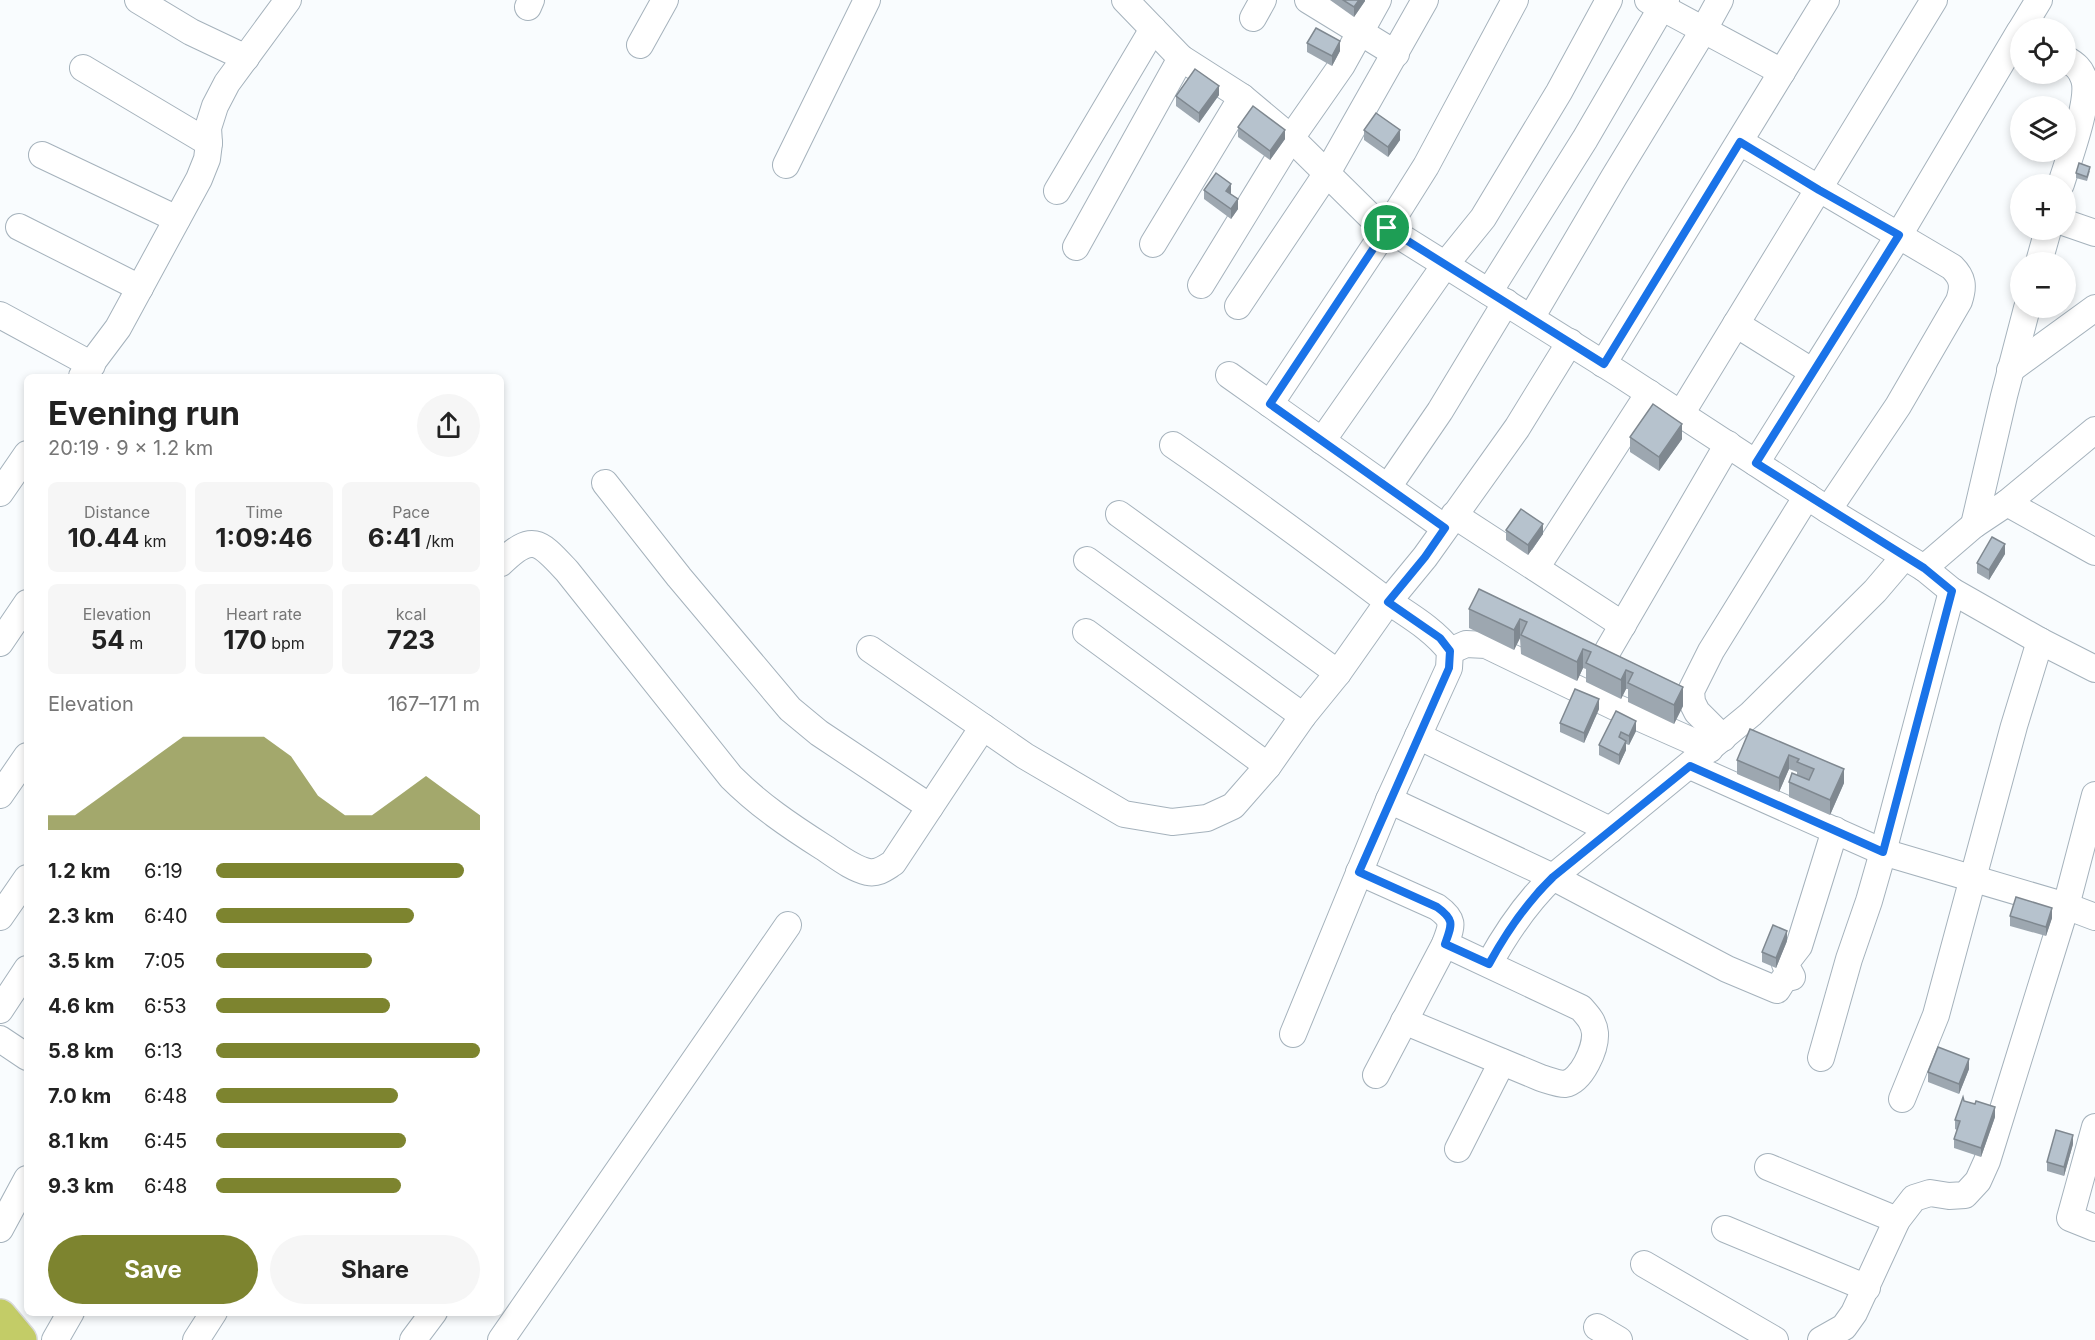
<!DOCTYPE html>
<meta charset="utf-8">
<style>
:root{--surface:#fff;--page:#f6f6f6;--text:#222;--muted:#767676;--accent:#7d842f}
body{margin:0;font-family:Inter,sans-serif;background:var(--page);color:var(--text);height:100vh;display:flex;flex-direction:column;font-size:22px;white-space:nowrap}
*{box-sizing:border-box;margin:0}
p{font-size:20px;color:var(--muted)}
.icon{flex:none;width:33px;height:33px;fill:none;stroke:currentColor;stroke-width:2;stroke-linecap:round;stroke-linejoin:round}
.map{position:relative;flex:1;overflow:hidden}
.panel{position:absolute;left:24px;top:374px;width:480px;height:942px;display:flex;flex-direction:column;background:var(--surface);border-radius:9px;box-shadow:0 3px 9px #0003}
.panel>*{flex:none}
.tools{position:absolute;left:2010px;top:18px;display:grid;gap:12px}
.tools a{display:grid;place-items:center;width:66px;height:66px;border-radius:50%;background:var(--surface);box-shadow:0 3px 9px #0003;font-size:30px}
.pin{position:absolute;display:grid;place-items:center;width:51px;height:51px;color:#fff;margin:-26px;border:3px solid #fff;border-radius:50%;box-shadow:0 2px 6px #0007}
.round{display:grid;place-items:center;flex:none;width:63px;height:63px;border-radius:32px;background:var(--page)}
.headline{display:flex;align-items:center;justify-content:space-between;height:102px;padding:0 24px}
h1{font-size:33px;font-weight:700;line-height:45px}
.figures{display:grid;grid-template-columns:repeat(3,1fr);gap:9px;height:102px;padding:6px 24px}
.figures div{display:grid;align-content:center;border-radius:9px;background:var(--page);text-align:center}
.figures b{font-size:26px;font-weight:700}
.figures small{font-size:16px;font-weight:400}
.figures p{font-size:16px}
.chart{height:168px;padding:12px 24px}
.chart p{display:flex;justify-content:space-between}
.chart svg{width:100%;height:108px;margin-top:6px;fill:var(--accent);opacity:.7}
.cta{display:flex;gap:12px;margin-top:auto;padding:12px 24px}
.cta a{flex:1;height:69px;border-radius:36px;background:var(--accent);color:#fff;font-size:24px;font-weight:700;line-height:69px;text-align:center}
.cta a+a{background:var(--page);color:var(--text)}
ul{padding:0 24px;list-style:none;font-size:20px}
li{display:grid;grid-template-columns:96px 72px 1fr;align-items:center;height:45px}
li i{height:15px;border-radius:8px;background:var(--accent)}
.map>svg:first-child{display:block}
.lines{fill:none;stroke-linecap:round;stroke-linejoin:round}
.minor-casing{stroke:#a5b2bc;stroke-width:28}
.highway-casing{stroke:#d8d9da;stroke-width:36}
.minor{stroke:#fff;stroke-width:26}
.highway{stroke:#c3cc67;stroke-width:33}
.wall{fill:#9da7b0}
.shaded-wall{fill:#7f8890}
.building{fill:#b6c2cd;stroke:#7f8890;stroke-width:1.5}
.route-casing{stroke:#fff;stroke-width:12}
.route{stroke:#1a73e8;stroke-width:8}
</style>
<div class="map">
<svg width="2095" height="1340" viewBox="0 0 2095 1340">
<rect width="100%" height="100%" fill="#f9fcfe"/>
<g class="lines">
<defs>
<g id="minor">
<path d="M 138,0 L 191,32 L 246,58"/>
<path d="M 1125,0 L 1181,58 L 1242,97 L 1291,138 L 1374,220 L 1618,373 L 1828,510 L 1924,568 L 1952,591 L 2040,641 L 2095,669"/>
<path d="M 1308,0 L 1396,54"/>
<path d="M 1648,0 L 1782,72"/>
<path d="M 528,7 L 531,0"/>
<path d="M 1253,18 L 1263,0"/>
<path d="M 2022,28 L 2039,0"/>
<path d="M 640,45 L 665,0"/>
<path d="M 83,68 L 209,143"/>
<path d="M 1740,142 L 1952,267 C 1963,278 1964,286 1959,301 L 1898,406 L 1828,510"/>
<path d="M 42,155 L 177,219"/>
<path d="M 786,165 L 867,0"/>
<path d="M 2061,184 C 2068,161 2091,100 2084,79 C 2081,69 2075,64 2066,59"/>
<path d="M 1057,191 L 1153,29"/>
<path d="M 2066,223 L 2095,233"/>
<path d="M 19,227 L 140,288"/>
<path d="M 1153,244 L 1242,97"/>
<path d="M 1076,247 L 1181,58"/>
<path d="M 2039,262 L 2048,230"/>
<path d="M 1201,285 L 1291,138 L 1342,65 L 1378,0"/>
<path d="M 1489,292 L 1585,139 L 1666,0"/>
<path d="M 1238,306 L 1327,173 L 1425,0"/>
<path d="M 0,315 L 92,365"/>
<path d="M 1531,318 L 1614,177 L 1703,31 L 1720,0"/>
<path d="M 1736,324 L 1813,372"/>
<path d="M 1603,364 L 1826,0"/>
<path d="M 2010,370 L 2095,308"/>
<path d="M 1229,375 L 1445,528"/>
<path d="M 82,376 L 118,328 L 199,179 L 207,159 L 209,143 L 208,128 L 215,106 L 227,83 L 288,0"/>
<path d="M 1270,404 L 1387,228 L 1426,166 L 1515,0"/>
<path d="M 1681,414 L 1934,0"/>
<path d="M 1322,441 L 1445,265 L 1483,218 L 1559,92 L 1609,0"/>
<path d="M 1173,445 C 1243,493 1310,543 1378,594 C 1402,612 1431,626 1450,651 L 1449,668 L 1389,800 L 1293,1034"/>
<path d="M 1756,463 L 1899,235 L 2020,31"/>
<path d="M 605,483 L 679,577 L 790,709 L 819,733 L 930,807"/>
<path d="M 1388,487 L 1440,411 L 1506,302"/>
<path d="M 0,493 L 27,454"/>
<path d="M 2007,503 L 2095,552"/>
<path d="M 1119,514 L 1338,673"/>
<path d="M 1454,515 L 1623,625"/>
<path d="M 1974,525 L 2004,396 L 2027,308"/>
<path d="M 1087,560 L 1303,716"/>
<path d="M 501,563 C 533,532 540,542 567,571 L 731,777 C 759,805 790,826 823,847 C 837,856 851,868 868,872 C 878,874 885,868 893,863 L 983,727"/>
<path d="M 1536,568 L 1649,393"/>
<path d="M 1924,568 L 1974,525 L 2007,503 L 2095,430"/>
<path d="M 1086,632 L 1268,766"/>
<path d="M 0,643 L 27,603"/>
<path d="M 870,649 L 1025,756 L 1124,814 L 1172,822 L 1207,818 L 1233,806 L 1268,766 L 1303,716 L 1338,673 L 1388,602 L 1425,557 L 1517,428 L 1570,342"/>
<path d="M 1450,651 L 1466,644 L 1486,645 L 1613,706 L 1710,749"/>
<path d="M 1600,664 L 1728,444"/>
<path d="M 1418,736 L 1610,830"/>
<path d="M 1723,738 L 1697,712 L 1692,702 L 1691,691 L 1711,651 L 1807,496"/>
<path d="M 1690,766 L 1883,852 L 2066,906 L 2095,917"/>
<path d="M 0,795 L 27,756"/>
<path d="M 1389,800 L 1553,877 L 1727,969 L 1777,990 L 1784,979 L 1792,977 L 1785,964 L 1799,946 L 1835,830"/>
<path d="M 1359,872 L 1437,907 C 1455,920 1452,925 1445,944 L 1376,1075"/>
<path d="M 0,917 L 27,878"/>
<path d="M 1489,964 C 1507,931 1526,903 1553,877 L 1751,714 L 1875,591 L 1904,557"/>
<path d="M 0,1010 L 27,969"/>
<path d="M 1404,1021 L 1541,1078 C 1548,1080 1558,1084 1565,1084 C 1582,1081 1596,1048 1595,1033 C 1594,1022 1588,1016 1581,1008 L 1445,944"/>
<path d="M 0,1039 L 27,1057"/>
<path d="M 1821,1058 L 1849,959 L 1869,901 L 1883,852 L 1952,591"/>
<path d="M 1902,1099 L 1936,1015 L 2014,726 L 2040,641"/>
<path d="M 2095,1127 L 2070,1218 L 2095,1228"/>
<path d="M 1458,1149 L 1502,1062"/>
<path d="M 1768,1167 L 1897,1220"/>
<path d="M 0,1229 L 27,1179"/>
<path d="M 1725,1229 L 1867,1288"/>
<path d="M 1644,1264 L 1775,1340"/>
<path d="M 1597,1327 L 1619,1340"/>
<path d="M 55,1340 L 71,1312"/>
<path d="M 196,1340 L 214,1312"/>
<path d="M 413,1340 L 434,1312"/>
<path d="M 501,1340 L 788,925"/>
<path d="M 1821,1340 L 1844,1327 L 1854,1313 L 1897,1220 L 1914,1198 L 1930,1193 L 1949,1196 L 1965,1195 L 1978,1181 L 1987,1161 L 2066,906 L 2095,795"/>
</g>
<path id="highway" d="M 0,1316 L 20,1340"/>
</defs>
<use href="#minor" class="minor-casing"/>
<use href="#highway" class="highway-casing"/>
<use href="#minor" class="minor"/>
<use href="#highway" class="highway"/>
</g>
<g class="wall">
<path d="M 1330,0 L 1365,0 L 1365,1 L 1354,17 Z"/>
<path d="M 1307,43 L 1340,51 L 1332,66 L 1307,52 Z"/>
<path d="M 1219,95 L 1199,123 L 1176,106 L 1176,96 Z"/>
<path d="M 1238,127 L 1285,139 L 1270,160 L 1238,137 Z"/>
<path d="M 1364,130 L 1400,140 L 1388,157 L 1364,140 Z"/>
<path d="M 2090,171 L 2087,181 L 2076,178 L 2076,173 Z"/>
<path d="M 1204,190 L 1231,194 L 1238,209 L 1231,219 L 1204,199 Z"/>
<path d="M 1630,437 L 1682,439 L 1659,471 L 1630,452 Z"/>
<path d="M 1506,530 L 1543,534 L 1528,555 L 1506,540 Z"/>
<path d="M 2005,554 L 1989,580 L 1977,573 L 1977,563 Z"/>
<path d="M 1479,589 L 1683,687 L 1683,706 L 1674,724 L 1628,702 L 1628,689 L 1626,689 L 1621,699 L 1586,682 L 1586,669 L 1583,668 L 1577,681 L 1521,654 L 1520,638 L 1514,650 L 1469,628 L 1469,609 Z"/>
<path d="M 1599,709 L 1584,743 L 1560,732 L 1560,723 Z"/>
<path d="M 1616,711 L 1636,731 L 1629,745 L 1626,744 L 1626,750 L 1619,765 L 1599,755 L 1599,745 Z"/>
<path d="M 1750,729 L 1844,783 L 1830,815 L 1789,797 L 1789,782 L 1797,775 L 1797,772 L 1789,769 L 1779,792 L 1737,774 L 1737,760 Z"/>
<path d="M 2010,916 L 2052,918 L 2046,936 L 2010,926 Z"/>
<path d="M 1787,941 L 1776,968 L 1762,962 L 1762,952 Z"/>
<path d="M 1969,1069 L 1959,1094 L 1928,1082 L 1928,1072 Z"/>
<path d="M 1964,1101 L 1995,1117 L 1981,1157 L 1954,1148 L 1954,1139 L 1957,1130 L 1955,1129 L 1955,1120 Z"/>
<path d="M 2073,1144 L 2064,1176 L 2047,1171 L 2047,1162 Z"/>
</g>
<g class="shaded-wall">
<path d="M 1359,0 L 1365,0 L 1365,1 L 1354,17 L 1354,7 Z"/>
<path d="M 1340,41 L 1340,51 L 1332,66 L 1332,56 Z"/>
<path d="M 1219,86 L 1219,95 L 1199,123 L 1199,113 Z"/>
<path d="M 1285,130 L 1285,139 L 1270,160 L 1270,151 Z"/>
<path d="M 1400,130 L 1400,140 L 1388,157 L 1388,147 Z"/>
<path d="M 1231,184 L 1231,194 L 1226,201 L 1226,191 Z"/>
<path d="M 1238,199 L 1238,209 L 1231,219 L 1231,209 Z"/>
<path d="M 1682,424 L 1682,439 L 1659,471 L 1659,457 Z"/>
<path d="M 1543,524 L 1543,534 L 1528,555 L 1528,545 Z"/>
<path d="M 2005,544 L 2005,554 L 1989,580 L 1989,570 Z"/>
<path d="M 1520,619 L 1520,638 L 1514,650 L 1514,630 Z"/>
<path d="M 1583,649 L 1583,668 L 1577,681 L 1577,662 Z"/>
<path d="M 1626,670 L 1626,689 L 1621,699 L 1621,680 Z"/>
<path d="M 1683,687 L 1683,706 L 1674,724 L 1674,705 Z"/>
<path d="M 1599,699 L 1599,709 L 1584,743 L 1584,733 Z"/>
<path d="M 1636,721 L 1636,731 L 1629,745 L 1629,736 Z"/>
<path d="M 1626,741 L 1626,750 L 1619,765 L 1619,755 Z"/>
<path d="M 1789,755 L 1789,769 L 1779,792 L 1779,778 Z"/>
<path d="M 1844,769 L 1844,783 L 1830,815 L 1830,800 Z"/>
<path d="M 2052,908 L 2052,918 L 2046,936 L 2046,927 Z"/>
<path d="M 1787,931 L 1787,941 L 1776,968 L 1776,958 Z"/>
<path d="M 1969,1059 L 1969,1069 L 1959,1094 L 1959,1084 Z"/>
<path d="M 1995,1107 L 1995,1117 L 1981,1157 L 1981,1148 Z"/>
<path d="M 2073,1135 L 2073,1144 L 2064,1176 L 2064,1167 Z"/>
</g>
<g class="building">
<path d="M 1343,0 L 1359,0 L 1354,7 Z"/>
<path d="M 1316,28 L 1340,41 L 1332,56 L 1307,43 Z"/>
<path d="M 1195,69 L 1219,86 L 1199,113 L 1176,96 Z"/>
<path d="M 1253,106 L 1285,130 L 1270,151 L 1238,127 Z"/>
<path d="M 1376,113 L 1400,130 L 1388,147 L 1364,130 Z"/>
<path d="M 2079,163 L 2090,167 L 2087,177 L 2076,173 Z"/>
<path d="M 1216,173 L 1231,184 L 1226,191 L 1238,199 L 1231,209 L 1204,190 Z"/>
<path d="M 1653,404 L 1682,424 L 1659,457 L 1630,437 Z"/>
<path d="M 1521,509 L 1543,524 L 1528,545 L 1506,530 Z"/>
<path d="M 1992,537 L 2005,544 L 1989,570 L 1977,563 Z"/>
<path d="M 1479,589 L 1683,687 L 1674,705 L 1628,683 L 1633,673 L 1626,670 L 1621,680 L 1586,663 L 1591,652 L 1583,649 L 1577,662 L 1521,635 L 1527,622 L 1520,619 L 1514,630 L 1469,609 Z"/>
<path d="M 1575,689 L 1599,699 L 1584,733 L 1560,723 Z"/>
<path d="M 1616,711 L 1636,721 L 1629,736 L 1621,732 L 1619,737 L 1626,741 L 1619,755 L 1599,745 Z"/>
<path d="M 1750,729 L 1844,769 L 1830,800 L 1789,782 L 1792,773 L 1809,780 L 1814,769 L 1797,762 L 1799,759 L 1789,755 L 1779,778 L 1737,760 Z"/>
<path d="M 2016,897 L 2052,908 L 2046,927 L 2010,916 Z"/>
<path d="M 1773,925 L 1787,931 L 1776,958 L 1762,952 Z"/>
<path d="M 1938,1047 L 1969,1059 L 1959,1084 L 1928,1072 Z"/>
<path d="M 1963,1097 L 1964,1101 L 1975,1104 L 1976,1101 L 1995,1107 L 1981,1148 L 1954,1139 L 1960,1121 L 1955,1120 Z"/>
<path d="M 2056,1130 L 2073,1135 L 2064,1167 L 2047,1162 Z"/>
</g>
<g class="lines">
<defs>
<path id="route" d="M 1740,142 L 1819,190 L 1899,235 L 1756,463 L 1924,568 L 1952,591 L 1883,852 L 1690,766 L 1553,877 C 1526,903 1507,931 1489,964 L 1445,944 C 1452,924 1455,920 1437,907 L 1359,872 L 1449,668 L 1450,651 L 1440,638 L 1388,602 L 1425,557 L 1445,528 L 1270,404 L 1387,228 L 1604,364 Z"/>
</defs>
<use href="#route" class="route-casing"/>
<use href="#route" class="route"/>
</g>
</svg>
<div class="tools">
<a><svg class="icon" aria-label="locate" viewBox="0 0 24 24"><circle cx="12" cy="12" r="6"/><path d="M12 2v4M12 18v4M2 12h4M18 12h4"/></svg></a>
<a><svg class="icon" aria-label="layers" viewBox="0 0 24 24"><path d="M12 4l9 5-9 5-9-5zM3 14l9 5 9-5"/></svg></a>
<a>+</a>
<a>−</a>
</div>
<div class="pin" style="left:1387px;top:228px;background:#1e9e55"><svg class="icon" aria-label="arrive" viewBox="0 0 24 24"><path d="M6 21V4h12l-3 4 3 4H6"/></svg></div>
<section class="panel">
<div class="headline"><div><h1>Evening run</h1><p>20:19 · 9 × 1.2 km</p></div><a class="round"><svg class="icon" aria-label="share" viewBox="0 0 24 24"><path d="M12 15V3M7 8l5-5 5 5M5 13v7h14v-7"/></svg></a></div>
<div class="figures">
<div><p>Distance</p><b>10.44<small> km</small></b></div>
<div><p>Time</p><b>1:09:46</b></div>
<div><p>Pace</p><b>6:41<small> /km</small></b></div>
</div>
<div class="figures">
<div><p>Elevation</p><b>54<small> m</small></b></div>
<div><p>Heart rate</p><b>170<small> bpm</small></b></div>
<div><p>kcal</p><b>723</b></div>
</div>
<div class="chart"><p><span>Elevation</span>167–171 m</p>
<svg viewBox="0 0 160 44" preserveAspectRatio="none"><path d="M0 44V38L10 38L20 30L30 22L40 14L50 6L60 6L70 6L80 6L90 14L100 30L110 38L120 38L130 30L140 22L150 30L160 38V44z"/></svg>
</div>
<ul>
<li><b>1.2 km</b>6:19<i style="width:94%"></i></li>
<li><b>2.3 km</b>6:40<i style="width:75%"></i></li>
<li><b>3.5 km</b>7:05<i style="width:59%"></i></li>
<li><b>4.6 km</b>6:53<i style="width:66%"></i></li>
<li><b>5.8 km</b>6:13<i style="width:100%"></i></li>
<li><b>7.0 km</b>6:48<i style="width:69%"></i></li>
<li><b>8.1 km</b>6:45<i style="width:72%"></i></li>
<li><b>9.3 km</b>6:48<i style="width:70%"></i></li>
</ul>
<div class="cta"><a>Save</a><a>Share</a></div>
</section>
</div>
